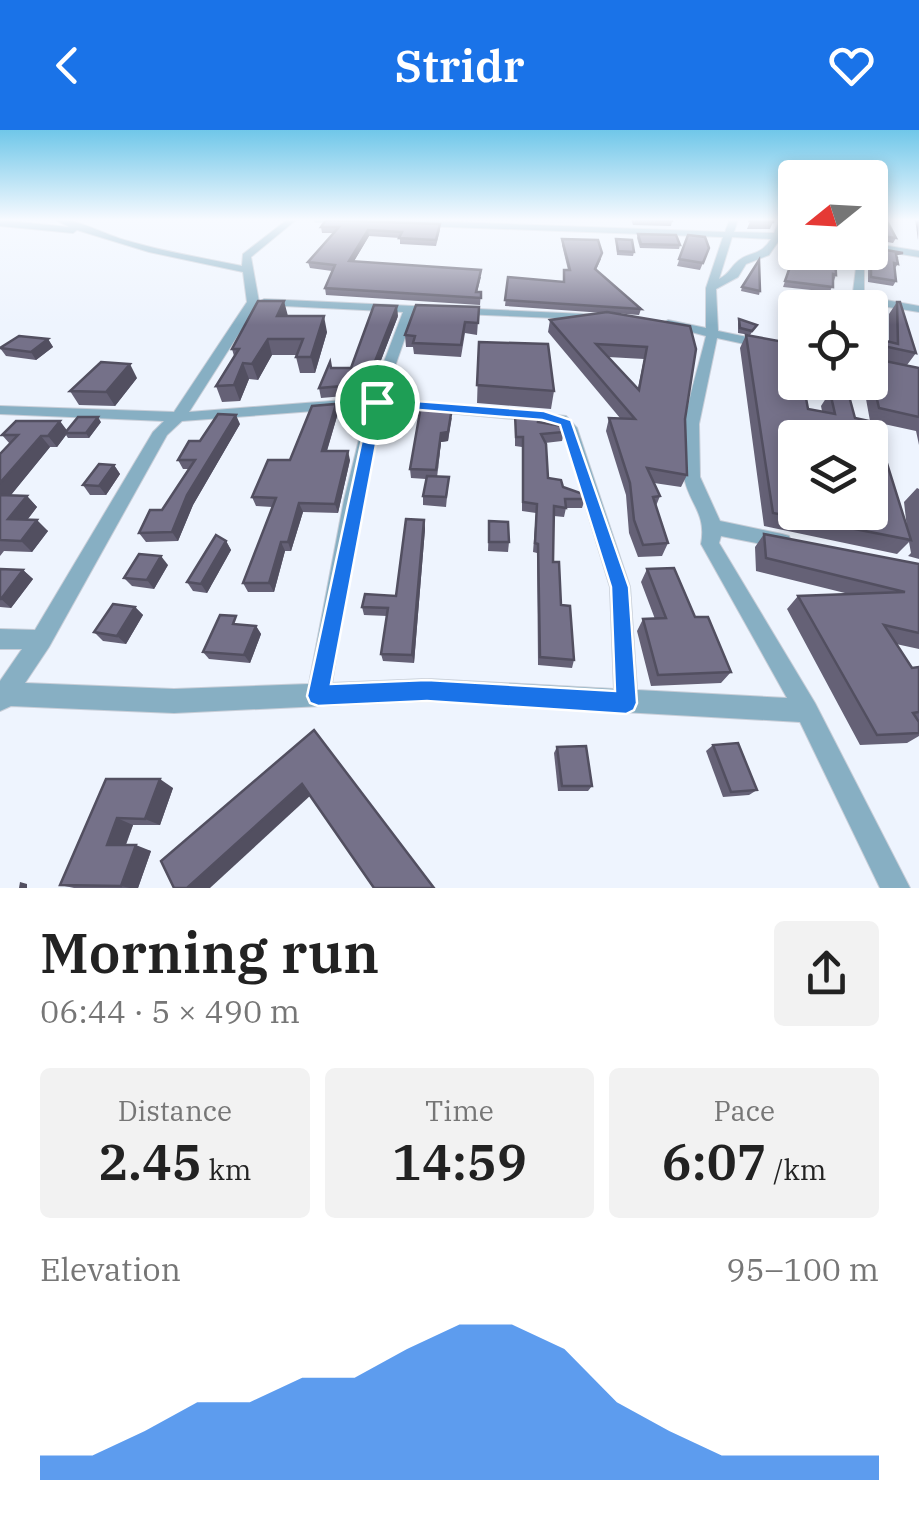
<!DOCTYPE html>
<meta charset="utf-8">
<style>
:root{--surface:#fff;--page:#f2f2f2;--text:#222;--muted:#767676;--accent:#1a73e8}
body{margin:0;font-family:"IBM Plex Serif",serif;background:var(--page);color:var(--text);height:100vh;display:flex;flex-direction:column;font-size:38px;white-space:nowrap}
*{box-sizing:border-box;margin:0}
p{font-size:32px;color:var(--muted)}
.icon{flex:none;width:55px;height:55px;fill:none;stroke:currentColor;stroke-width:2;stroke-linecap:round;stroke-linejoin:round}
.map{position:relative;height:758px;overflow:hidden}
.sheet{display:flex;flex-direction:column;background:var(--surface);flex:1}
.sheet>*{flex:none}
.needle{width:65px;rotate:252deg}
.controls{position:absolute;left:778px;top:30px;display:grid;gap:20px}
.controls a{display:grid;place-items:center;width:110px;height:110px;border-radius:10px;background:var(--surface);box-shadow:0 5px 15px #0003;font-size:50px}
.pin{position:absolute;display:grid;place-items:center;width:85px;height:85px;color:#fff;margin:-42px;border:5px solid #fff;border-radius:50%;box-shadow:0 2px 10px #0007}
.round{display:grid;place-items:center;flex:none;width:105px;height:105px;border-radius:10px;background:var(--page)}
.summary{display:flex;align-items:center;justify-content:space-between;height:170px;padding:0 40px}
h1{font-size:55px;font-weight:600;line-height:75px}
.figures{display:grid;grid-template-columns:repeat(3,1fr);gap:15px;height:170px;padding:10px 40px}
.figures div{display:grid;align-content:center;border-radius:10px;background:var(--page);text-align:center}
.figures b{font-size:50px;font-weight:600}
.figures small{font-size:28px;font-weight:400}
.figures p{font-size:28px}
.chart{height:280px;padding:20px 40px}
.chart p{display:flex;justify-content:space-between}
.chart svg{width:100%;height:180px;margin-top:10px;fill:var(--accent);opacity:.7}
header{display:flex;justify-content:space-between;align-items:center;height:130px;padding:0 40px;background:var(--accent);color:#fff;font-size:45px;font-weight:600}
.map>svg:first-child{display:block}
.lines{fill:none;stroke-linecap:round;stroke-linejoin:round}
.minor-casing{stroke:#c8ced8;stroke-width:2}
.minor{fill:#87afc3;fill-rule:evenodd}
.wall{fill:#656176;fill-rule:evenodd}
.shaded-wall{fill:#524f60}
.building{fill:#757189;stroke:#524f60;stroke-width:2.5;fill-rule:evenodd}
.route{fill:#1a73e8;stroke:#fff;stroke-width:2.5;fill-rule:evenodd}
</style>
<header><svg class="icon" aria-label="back" viewBox="0 0 24 24"><path d="M15 5l-7 7 7 7"/></svg>Stridr<svg class="icon" aria-label="heart" viewBox="0 0 24 24"><path d="M12 20l-8-8c-3-5 5-10 8-4 3-6 11-1 8 4z"/></svg></header>
<div class="map">
<svg width="919" height="758" viewBox="0 0 919 758">
<rect width="100%" height="100%" fill="#eef4fe"/>
<g class="lines">
<defs>
<g id="minor">
<path d="M 54,89 C 77,88 105,105 128,111 C 165,122 204,128 242,136 L 243,124 L 288,89 L 297,89 L 251,127 L 259,172 L 264,169 L 607,185 L 607,189 L 603,190 L 414,182 L 384,268 L 566,286 L 577,298 L 630,457 L 637,560 L 787,568 L 701,414 C 707,383 689,374 684,347 C 676,303 696,248 706,206 L 662,194 L 668,190 L 706,198 L 706,158 L 723,107 L 316,92 L 312,89 L 377,89 L 725,102 L 730,89 L 738,89 L 734,102 L 774,103 L 780,89 L 788,89 L 783,104 L 795,104 L 795,110 L 780,109 L 769,125 L 746,134 L 738,147 L 716,159 L 718,201 L 795,217 L 795,225 L 717,208 L 699,294 L 700,347 L 720,391 L 782,404 L 789,406 L 791,411 L 789,416 L 782,418 L 721,406 L 719,413 L 815,573 L 910,758 L 880,758 L 800,592 L 427,571 L 174,583 L 11,576 L 0,581 L 0,551 L 22,519 L 0,519 L 0,499 L 35,500 L 153,302 L 164,291 L 0,284 L 0,276 L 174,282 L 247,172 L 243,142 L 149,122 L 77,100 L 73,103 L 0,96 L 0,90 L 69,97 ZM 732,107 L 771,109 C 760,127 749,121 737,132 C 730,138 729,144 719,149 ZM 259,172 L 264,175 L 403,182 L 370,268 L 189,282 ZM 367,277 L 344,370 L 309,554 L 174,559 L 25,553 L 49,517 L 167,305 L 182,291 ZM 382,277 L 557,293 L 562,299 L 610,457 L 614,559 L 427,549 L 332,553 L 361,370 Z"/>
<path d="M 870,113 L 919,121 L 919,127 L 870,119 Z"/>
<path d="M 858,122 L 868,122 L 864,136 L 864,166 L 919,176 L 919,182 L 863,173 L 861,178 L 851,178 Z"/>
</g>
</defs>
<use href="#minor" class="minor-casing"/>
<use href="#minor" class="minor"/>
</g>
<g class="wall">
<path d="M 624,89 L 672,89 L 672,91 L 671,96 L 633,95 L 631,89 Z"/>
<path d="M 751,89 L 773,92 L 770,99 L 747,99 Z"/>
<path d="M 870,89 L 896,108 L 893,113 L 871,109 Z"/>
<path d="M 915,89 L 919,89 L 918,110 Z"/>
<path d="M 440,94 L 440,100 L 436,116 L 400,114 L 400,108 L 369,106 L 354,131 L 481,147 L 477,162 L 481,162 L 480,175 L 326,165 L 325,158 L 332,141 L 310,138 L 308,132 L 334,103 L 322,103 L 321,97 Z"/>
<path d="M 638,104 L 680,115 L 679,119 L 640,118 L 637,108 Z"/>
<path d="M 688,105 L 709,118 L 700,140 L 677,136 Z"/>
<path d="M 562,109 L 601,129 L 596,140 L 641,179 L 639,185 L 614,183 L 690,196 L 685,289 L 687,345 L 681,357 L 654,353 L 660,366 L 656,376 L 668,413 L 662,426 L 638,427 L 629,403 L 626,365 L 606,301 L 609,288 L 620,288 L 548,202 L 550,190 L 604,183 L 505,176 L 508,147 L 563,152 L 568,140 L 562,115 ZM 608,227 L 644,229 L 638,258 Z"/>
<path d="M 616,109 L 634,122 L 633,126 L 617,125 Z"/>
<path d="M 875,118 L 899,128 L 897,128 L 898,134 L 895,138 L 896,151 L 893,156 L 868,152 L 868,137 Z"/>
<path d="M 791,134 L 836,145 L 830,162 L 783,157 Z"/>
<path d="M 742,157 L 760,161 L 759,165 L 741,161 Z"/>
<path d="M 897,172 L 916,223 L 907,235 L 875,229 L 919,238 L 919,315 L 916,301 L 870,291 L 866,269 L 852,266 L 850,252 L 870,252 L 870,207 L 889,212 L 889,184 Z"/>
<path d="M 479,177 L 477,205 L 465,203 L 461,227 L 414,224 L 413,217 L 406,217 L 405,205 Z"/>
<path d="M 288,186 L 327,202 L 315,243 L 300,243 L 296,227 L 297,225 L 272,225 L 258,250 L 249,249 L 240,271 L 222,272 L 216,256 L 234,226 L 232,219 Z"/>
<path d="M 398,186 L 368,264 L 321,268 L 319,258 L 331,238 L 351,238 Z"/>
<path d="M 739,189 L 757,195 L 750,205 L 738,203 L 738,193 Z"/>
<path d="M 746,205 L 808,279 L 822,281 L 821,276 L 830,262 L 855,288 L 907,398 L 904,372 L 917,358 L 919,359 L 919,429 L 908,426 L 911,423 L 909,412 L 897,424 L 764,396 L 740,218 Z"/>
<path d="M 48,209 L 53,217 L 36,230 L 6,226 L 0,218 Z"/>
<path d="M 479,212 L 554,261 L 551,279 L 477,273 Z"/>
<path d="M 137,248 L 115,276 L 79,275 L 70,261 Z"/>
<path d="M 338,283 L 327,321 L 350,330 L 338,383 L 303,382 L 291,421 L 285,421 L 274,462 L 248,462 L 243,453 L 272,377 L 256,376 L 252,367 Z"/>
<path d="M 515,284 L 564,302 L 562,311 L 545,313 L 548,348 L 585,369 L 582,378 L 566,378 L 564,387 L 554,386 L 553,432 L 561,475 L 574,530 L 572,538 L 538,535 L 537,423 L 533,422 L 536,383 L 522,381 L 522,317 L 515,316 Z"/>
<path d="M 452,287 L 448,311 L 441,312 L 437,347 L 449,347 L 446,377 L 423,375 L 423,366 L 426,349 L 411,348 L 410,339 Z"/>
<path d="M 101,292 L 89,308 L 68,308 L 66,305 L 57,317 L 50,317 L 11,365 L 27,366 L 37,377 L 28,389 L 48,401 L 32,422 L 4,421 L 0,426 L 0,324 L 10,314 L 2,305 L 67,300 Z"/>
<path d="M 240,294 L 193,375 L 178,411 L 146,412 L 139,403 L 162,380 L 189,339 L 183,339 L 178,330 L 200,311 Z"/>
<path d="M 114,335 L 120,344 L 106,365 L 90,365 L 83,355 Z"/>
<path d="M 424,390 L 425,399 L 414,533 L 383,531 L 381,524 L 387,486 L 364,485 L 362,477 L 396,466 Z"/>
<path d="M 489,391 L 509,412 L 508,422 L 488,421 Z"/>
<path d="M 764,404 L 919,434 L 919,519 L 896,514 L 912,538 L 919,537 L 919,606 L 907,613 L 860,615 L 787,479 L 798,466 L 849,464 L 756,441 L 755,417 Z"/>
<path d="M 226,411 L 231,420 L 207,463 L 193,461 L 187,452 Z"/>
<path d="M 168,435 L 154,459 L 132,456 L 124,448 Z"/>
<path d="M 0,439 L 23,440 L 33,449 L 11,478 L 0,477 Z"/>
<path d="M 647,439 L 695,487 L 731,542 L 721,553 L 651,556 L 637,501 L 643,489 L 655,489 L 641,452 Z"/>
<path d="M 135,477 L 143,485 L 126,514 L 103,511 L 94,502 Z"/>
<path d="M 241,495 L 256,496 L 261,504 L 250,533 L 209,529 L 203,522 Z"/>
<path d="M 713,615 L 757,660 L 749,665 L 723,667 L 706,621 Z"/>
<path d="M 557,617 L 592,656 L 588,661 L 558,661 L 554,623 Z"/>
<path d="M 106,649 L 173,658 L 160,695 L 133,695 L 126,715 L 151,721 L 138,758 L 74,758 L 60,755 Z"/>
</g>
<g class="shaded-wall">
<path d="M 368,100 L 369,106 L 350,138 L 349,131 Z"/>
<path d="M 284,171 L 288,186 L 281,202 L 277,186 Z"/>
<path d="M 397,176 L 398,186 L 368,264 L 366,254 Z"/>
<path d="M 324,186 L 327,202 L 315,243 L 311,227 Z"/>
<path d="M 48,209 L 53,217 L 36,230 L 31,222 Z"/>
<path d="M 268,209 L 272,225 L 258,250 L 252,234 Z"/>
<path d="M 243,233 L 249,249 L 240,271 L 234,255 Z"/>
<path d="M 130,234 L 137,248 L 115,276 L 106,262 Z"/>
<path d="M 336,274 L 338,283 L 324,330 L 322,321 Z"/>
<path d="M 452,278 L 448,311 L 441,312 L 437,349 L 441,303 Z"/>
<path d="M 236,285 L 240,294 L 193,375 L 178,411 L 172,402 L 187,365 Z"/>
<path d="M 98,287 L 101,292 L 89,308 L 86,303 Z"/>
<path d="M 60,291 L 69,303 L 65,303 L 66,305 L 57,317 L 48,306 Z"/>
<path d="M 41,306 L 50,317 L 2,376 L 0,374 L 0,353 Z"/>
<path d="M 348,321 L 350,330 L 338,383 L 335,374 Z"/>
<path d="M 114,335 L 120,344 L 106,365 L 99,356 Z"/>
<path d="M 27,366 L 37,377 L 19,400 L 8,389 Z"/>
<path d="M 299,373 L 303,382 L 291,421 L 288,412 Z"/>
<path d="M 37,390 L 48,401 L 32,422 L 21,411 Z"/>
<path d="M 424,390 L 425,399 L 414,533 L 412,525 Z"/>
<path d="M 226,411 L 231,420 L 207,463 L 201,454 Z"/>
<path d="M 281,412 L 285,421 L 274,462 L 269,453 Z"/>
<path d="M 161,426 L 168,435 L 154,459 L 147,450 Z"/>
<path d="M 23,440 L 33,449 L 11,478 L 1,469 Z"/>
<path d="M 135,477 L 143,485 L 126,514 L 117,506 Z"/>
<path d="M 256,496 L 261,504 L 250,533 L 244,525 Z"/>
<path d="M 160,649 L 173,658 L 160,695 L 145,689 Z"/>
<path d="M 302,654 L 311,665 L 210,758 L 187,758 Z"/>
<path d="M 117,688 L 133,695 L 123,721 L 107,715 Z"/>
<path d="M 136,715 L 151,721 L 138,758 L 130,758 L 121,756 Z"/>
<path d="M 20,752 L 27,754 L 27,758 L 19,758 Z"/>
</g>
<g class="building">
<path d="M 634,89 L 672,89 L 672,91 Z"/>
<path d="M 751,89 L 773,89 L 773,92 L 750,91 Z"/>
<path d="M 870,89 L 886,89 L 896,108 L 874,105 L 872,98 L 870,98 Z"/>
<path d="M 326,90 L 440,94 L 436,110 L 399,108 L 402,102 L 368,100 L 349,131 L 481,140 L 476,162 L 481,162 L 481,168 L 325,158 L 335,135 L 308,132 L 339,97 L 321,97 Z"/>
<path d="M 638,104 L 676,105 L 680,115 L 641,114 Z"/>
<path d="M 688,105 L 705,107 L 709,118 L 703,133 L 679,129 Z"/>
<path d="M 562,109 L 598,110 L 602,123 L 595,139 L 641,179 L 505,170 L 508,147 L 564,152 L 564,140 L 570,140 Z"/>
<path d="M 616,109 L 632,110 L 634,122 L 618,121 Z"/>
<path d="M 875,118 L 903,123 L 896,124 L 898,134 L 894,133 L 896,151 L 871,147 L 871,131 Z"/>
<path d="M 819,122 L 835,122 L 836,145 L 833,144 L 833,157 L 785,151 L 791,134 L 813,138 Z"/>
<path d="M 759,130 L 760,161 L 742,157 Z"/>
<path d="M 258,171 L 284,171 L 277,186 L 324,186 L 311,227 L 296,227 L 303,209 L 268,209 L 252,234 L 243,233 L 234,255 L 216,256 L 239,219 L 232,219 Z"/>
<path d="M 897,172 L 900,172 L 916,223 L 879,215 L 874,219 L 875,229 L 919,238 L 919,287 L 879,278 L 874,256 L 860,254 L 870,252 L 870,207 L 898,214 Z"/>
<path d="M 374,175 L 397,176 L 366,254 L 319,258 L 330,232 L 331,238 L 351,238 Z"/>
<path d="M 416,175 L 479,177 L 478,193 L 465,192 L 461,215 L 413,213 L 415,206 L 405,205 Z"/>
<path d="M 607,182 L 690,196 L 696,219 L 685,289 L 687,345 L 647,338 L 660,366 L 653,367 L 668,413 L 643,415 L 634,390 L 630,353 L 609,288 L 635,289 L 550,190 ZM 596,214 L 647,217 L 639,260 Z"/>
<path d="M 739,189 L 757,195 L 752,201 L 740,198 Z"/>
<path d="M 746,205 L 795,214 L 795,252 L 803,252 L 808,279 L 835,284 L 830,262 L 849,266 L 855,288 L 874,292 L 911,410 L 773,383 ZM 795,308 L 870,308 L 870,382 L 795,382 Z"/>
<path d="M 19,206 L 48,209 L 31,222 L 0,218 Z"/>
<path d="M 479,212 L 548,214 L 554,261 L 477,255 Z"/>
<path d="M 101,232 L 130,234 L 106,262 L 70,261 Z"/>
<path d="M 336,274 L 322,321 L 348,321 L 335,374 L 299,373 L 288,412 L 281,412 L 269,453 L 243,453 L 276,368 L 252,367 L 268,330 L 290,330 L 312,276 Z"/>
<path d="M 421,276 L 452,278 L 448,302 L 441,303 L 436,340 L 410,339 Z"/>
<path d="M 218,284 L 236,285 L 187,365 L 172,402 L 139,403 L 150,380 L 162,380 L 195,330 L 178,330 L 189,311 L 200,311 Z"/>
<path d="M 515,284 L 539,286 L 538,292 L 562,296 L 564,302 L 541,304 L 546,314 L 548,348 L 561,350 L 563,357 L 583,364 L 585,369 L 565,369 L 566,378 L 554,376 L 553,432 L 559,432 L 561,475 L 570,476 L 574,530 L 540,527 L 538,414 L 535,413 L 537,374 L 523,372 L 523,307 L 516,307 Z"/>
<path d="M 78,287 L 98,287 L 86,303 L 65,303 Z"/>
<path d="M 16,291 L 60,291 L 48,306 L 41,306 L 0,353 L 0,324 L 18,305 L 2,305 Z"/>
<path d="M 99,334 L 114,335 L 99,356 L 83,355 Z"/>
<path d="M 427,346 L 449,347 L 446,367 L 423,366 Z"/>
<path d="M 0,365 L 27,366 L 8,389 L 37,390 L 21,411 L 0,410 Z"/>
<path d="M 406,389 L 424,390 L 412,525 L 381,524 L 388,478 L 362,477 L 365,464 L 396,466 Z"/>
<path d="M 489,391 L 508,392 L 509,412 L 489,412 Z"/>
<path d="M 764,404 L 919,434 L 919,503 L 884,495 L 912,538 L 919,537 L 919,582 L 913,583 L 919,592 L 919,603 L 877,605 L 798,466 L 905,462 L 766,428 Z"/>
<path d="M 216,405 L 226,411 L 201,454 L 187,452 Z"/>
<path d="M 139,424 L 161,426 L 147,450 L 124,448 Z"/>
<path d="M 674,438 L 695,487 L 708,487 L 731,542 L 658,545 L 643,489 L 666,488 L 647,439 Z"/>
<path d="M 0,439 L 23,440 L 1,469 L 0,469 Z"/>
<path d="M 113,474 L 135,477 L 117,506 L 94,502 Z"/>
<path d="M 220,485 L 236,486 L 233,494 L 256,496 L 244,525 L 203,522 Z"/>
<path d="M 314,600 L 434,758 L 374,758 L 302,654 L 187,758 L 174,758 L 161,731 Z"/>
<path d="M 738,613 L 757,660 L 731,662 L 713,615 Z"/>
<path d="M 586,616 L 592,656 L 562,656 L 557,617 Z"/>
<path d="M 106,649 L 160,649 L 145,689 L 117,688 L 107,715 L 136,715 L 121,756 L 60,755 Z"/>
</g>
<linearGradient id="sky" x2="0" y2="1"><stop stop-color="#70c7e9"/><stop offset="0.46" stop-color="#f7faff"/><stop offset="1" stop-color="#f7faff" stop-opacity="0"/></linearGradient>
<rect width="919" height="195" fill="url(#sky)"/>
<path class="route" d="M 377,268 L 544,281 L 571,290 L 629,457 L 637,573 L 634,580 L 626,584 L 427,571 L 318,576 L 310,573 L 307,566 L 370,272 ZM 383,277 L 542,290 L 560,295 L 611,457 L 615,561 L 427,550 L 331,554 Z"/>
</svg>
<div class="controls">
<a><svg class="needle" viewBox="-14 -14 28 28"><path d="M0-13l5 13h-10z" fill="#e53935"/><path d="M0 13l5-13h-10z" fill="#767676"/></svg></a>
<a><svg class="icon" aria-label="locate" viewBox="0 0 24 24"><circle cx="12" cy="12" r="6"/><path d="M12 2v4M12 18v4M2 12h4M18 12h4"/></svg></a>
<a><svg class="icon" aria-label="layers" viewBox="0 0 24 24"><path d="M12 4l9 5-9 5-9-5zM3 14l9 5 9-5"/></svg></a>
</div>
<div class="pin" style="left:377px;top:272px;background:#1e9e55"><svg class="icon" aria-label="arrive" viewBox="0 0 24 24"><path d="M6 21V4h12l-3 4 3 4H6"/></svg></div>
</div>
<section class="sheet">
<div class="summary"><div><h1>Morning run</h1><p>06:44 · 5 × 490 m</p></div><a class="round"><svg class="icon" aria-label="share" viewBox="0 0 24 24"><path d="M12 15V3M7 8l5-5 5 5M5 13v7h14v-7"/></svg></a></div>
<div class="figures">
<div><p>Distance</p><b>2.45<small> km</small></b></div>
<div><p>Time</p><b>14:59</b></div>
<div><p>Pace</p><b>6:07<small> /km</small></b></div>
</div>
<div class="chart"><p><span>Elevation</span>95–100 m</p>
<svg viewBox="0 0 160 44" preserveAspectRatio="none"><path d="M0 44V38L10 38L20 32L30 25L40 25L50 19L60 19L70 12L80 6L90 6L100 12L110 25L120 32L130 38L140 38L150 38L160 38V44z"/></svg>
</div>
</section>
